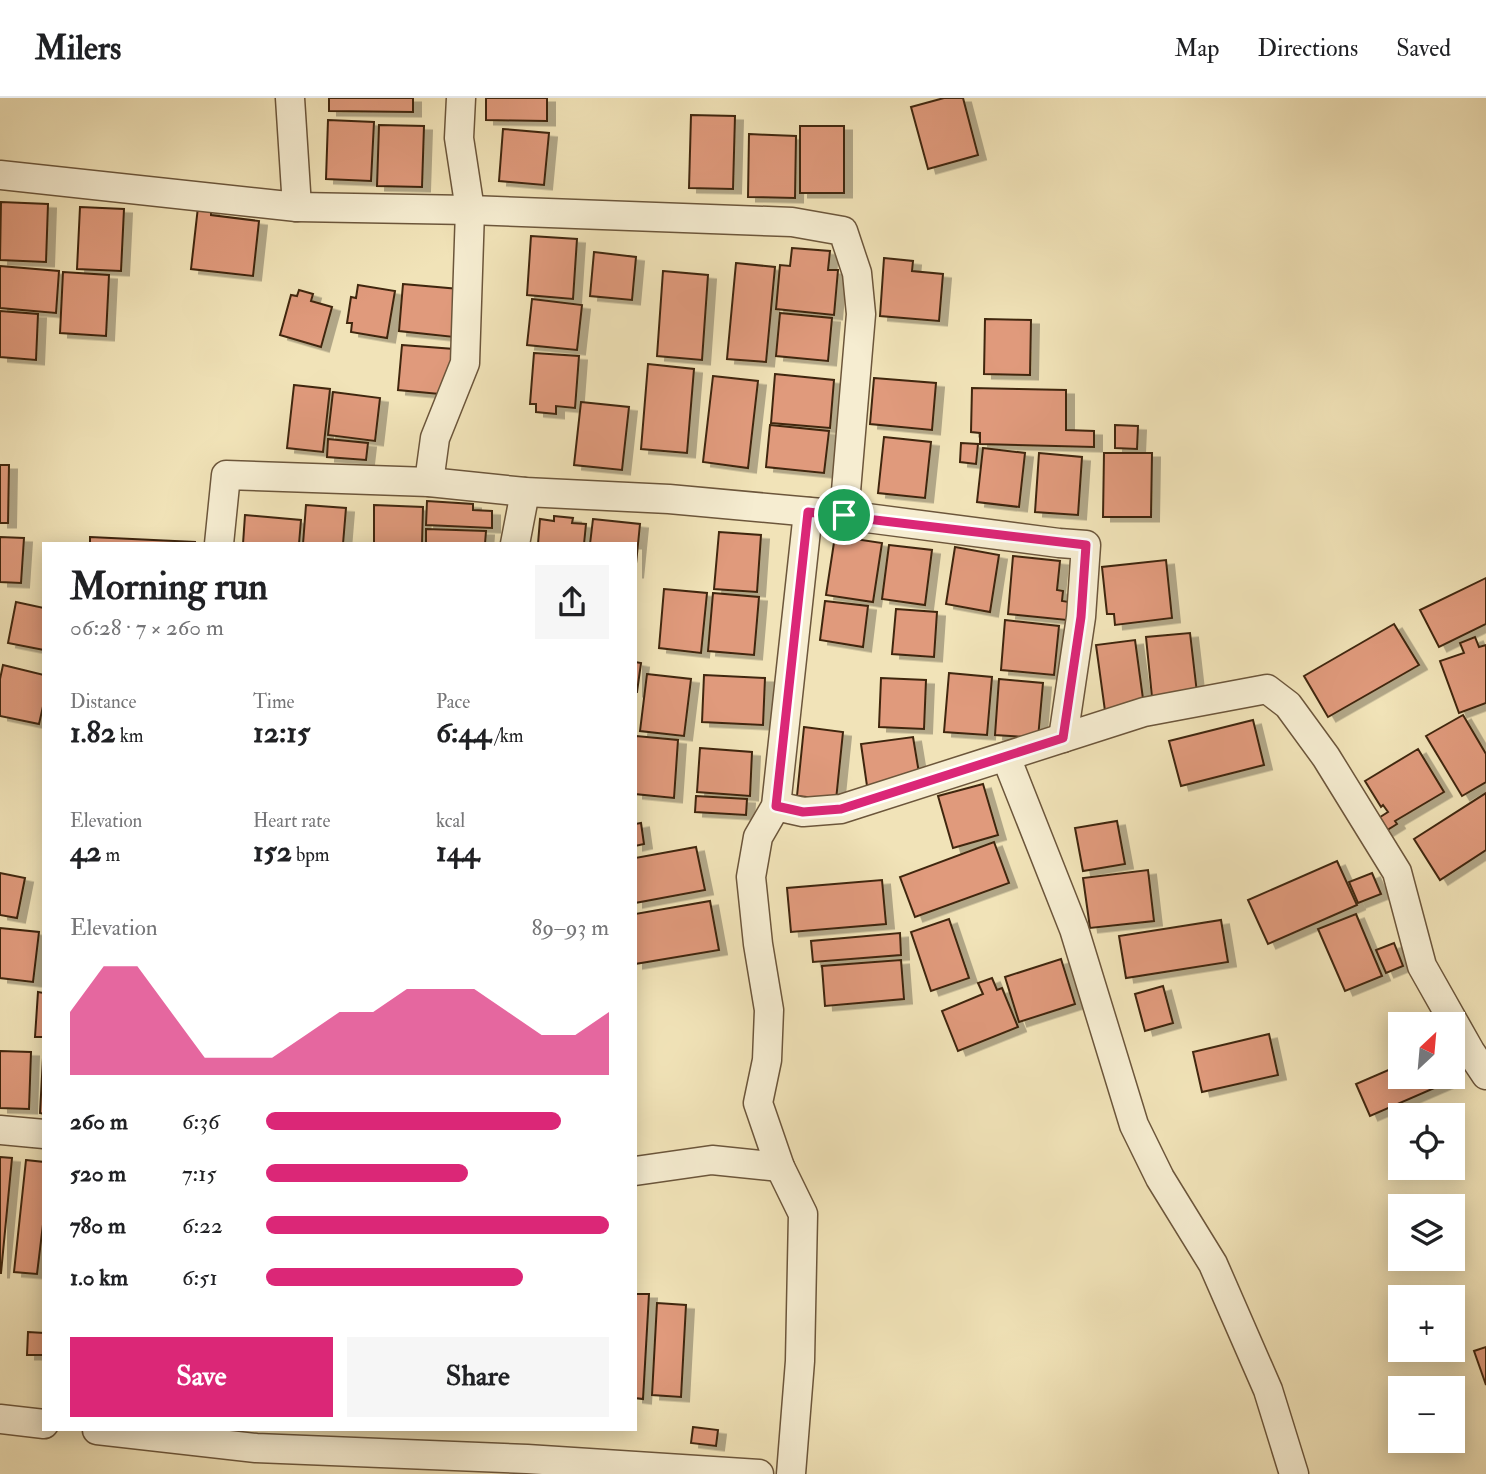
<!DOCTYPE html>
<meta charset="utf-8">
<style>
:root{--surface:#fff;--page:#f6f6f6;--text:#202124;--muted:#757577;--line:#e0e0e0;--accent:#db2777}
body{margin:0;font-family:"IM FELL Double Pica",serif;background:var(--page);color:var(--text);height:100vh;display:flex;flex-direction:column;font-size:26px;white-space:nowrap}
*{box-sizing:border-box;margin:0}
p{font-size:23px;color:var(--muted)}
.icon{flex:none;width:38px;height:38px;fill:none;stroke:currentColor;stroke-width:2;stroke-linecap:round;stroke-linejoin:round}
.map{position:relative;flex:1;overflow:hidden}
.drawer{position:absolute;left:42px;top:444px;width:595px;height:889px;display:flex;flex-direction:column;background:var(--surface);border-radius:0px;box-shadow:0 4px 18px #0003}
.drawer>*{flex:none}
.needle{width:46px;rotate:26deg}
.buttons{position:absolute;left:1388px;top:914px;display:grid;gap:14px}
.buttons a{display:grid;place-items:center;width:77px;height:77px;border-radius:0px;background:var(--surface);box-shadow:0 4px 18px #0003;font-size:35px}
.pin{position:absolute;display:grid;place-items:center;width:60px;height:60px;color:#fff;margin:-30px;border:4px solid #fff;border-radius:50%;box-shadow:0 2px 7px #0007}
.round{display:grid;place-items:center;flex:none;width:74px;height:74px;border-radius:0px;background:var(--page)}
.headline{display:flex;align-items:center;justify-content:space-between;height:119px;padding:0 28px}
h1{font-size:38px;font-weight:800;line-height:52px}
.figures{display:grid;grid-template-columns:repeat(3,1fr);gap:10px;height:119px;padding:7px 28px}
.figures div{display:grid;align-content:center}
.figures b{font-size:30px;font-weight:800}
.figures small{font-size:19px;font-weight:400}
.figures p{font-size:19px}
.chart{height:196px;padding:14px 28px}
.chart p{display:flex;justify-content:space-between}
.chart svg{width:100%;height:126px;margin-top:7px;fill:var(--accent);opacity:.7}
.action{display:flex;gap:14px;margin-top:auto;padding:14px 28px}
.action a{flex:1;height:80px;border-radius:0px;background:var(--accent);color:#fff;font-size:28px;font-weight:800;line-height:80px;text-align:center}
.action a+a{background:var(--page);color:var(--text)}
ul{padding:0 28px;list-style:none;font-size:23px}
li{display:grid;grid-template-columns:112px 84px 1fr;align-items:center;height:52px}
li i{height:18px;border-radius:9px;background:var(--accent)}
header{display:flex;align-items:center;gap:42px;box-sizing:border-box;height:98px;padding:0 35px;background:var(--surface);border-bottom:2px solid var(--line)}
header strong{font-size:33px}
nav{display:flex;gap:38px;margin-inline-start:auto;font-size:24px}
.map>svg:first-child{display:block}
.building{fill:#e09a7c;stroke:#402711;stroke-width:2;filter:url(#shadow)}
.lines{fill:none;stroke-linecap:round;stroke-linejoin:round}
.street-casing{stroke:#6c563b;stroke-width:31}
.street{stroke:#f6edd1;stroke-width:28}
.route-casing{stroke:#fff;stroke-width:14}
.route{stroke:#db2777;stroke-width:9}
</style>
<header>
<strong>Milers</strong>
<nav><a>Map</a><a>Directions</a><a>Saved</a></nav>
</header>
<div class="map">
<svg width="1486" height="1376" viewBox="0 0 1486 1376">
<defs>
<filter id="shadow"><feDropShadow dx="8" dy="4.5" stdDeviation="0" flood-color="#0004"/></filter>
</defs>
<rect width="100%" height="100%" fill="#f1e3b8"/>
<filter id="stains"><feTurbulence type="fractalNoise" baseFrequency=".00286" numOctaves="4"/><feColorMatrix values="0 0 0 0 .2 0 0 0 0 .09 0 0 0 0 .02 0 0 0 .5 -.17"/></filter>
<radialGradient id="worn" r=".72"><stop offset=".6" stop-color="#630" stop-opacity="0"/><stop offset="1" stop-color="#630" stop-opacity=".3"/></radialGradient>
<g class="building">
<path d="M 329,0 L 413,0 L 413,14 L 329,13 Z"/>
<path d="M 486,0 L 547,0 L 547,23 L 486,22 Z"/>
<path d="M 944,0 L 963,0 L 978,57 L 928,71 L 911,9 Z"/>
<path d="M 691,17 L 735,18 L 733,91 L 689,90 Z"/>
<path d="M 328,22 L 374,24 L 371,83 L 326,81 Z"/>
<path d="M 379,27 L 424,28 L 422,89 L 377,88 Z"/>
<rect x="800" y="28" width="44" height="67"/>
<path d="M 503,31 L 549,35 L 544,87 L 499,83 Z"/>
<path d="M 749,36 L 796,38 L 795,100 L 748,99 Z"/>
<path d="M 1,104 L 48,106 L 46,164 L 0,162 Z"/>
<path d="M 80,109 L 124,111 L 121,173 L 77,171 Z"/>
<path d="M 198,109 L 211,111 L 211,117 L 259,123 L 253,178 L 191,171 Z"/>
<path d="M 531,138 L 577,141 L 573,201 L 527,197 Z"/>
<path d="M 792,150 L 830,153 L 828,172 L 838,172 L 834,217 L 776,211 L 780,167 L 790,168 Z"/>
<path d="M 594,154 L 636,159 L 632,202 L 590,198 Z"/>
<path d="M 884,160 L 913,163 L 912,173 L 943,176 L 939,223 L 880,218 Z"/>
<path d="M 736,165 L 775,169 L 766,264 L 727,261 Z"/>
<path d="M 0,168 L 59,173 L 56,215 L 0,210 Z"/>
<path d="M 663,173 L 708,177 L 702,262 L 657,258 Z"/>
<path d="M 63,174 L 109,177 L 106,238 L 60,235 Z"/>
<path d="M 403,186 L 459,191 L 454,239 L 399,233 Z"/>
<path d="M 358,187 L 395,193 L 387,240 L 351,234 L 352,225 L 347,225 L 351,199 L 356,200 Z"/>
<path d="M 299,192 L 313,196 L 311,203 L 332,209 L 321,249 L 280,237 L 291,197 L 297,198 Z"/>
<path d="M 532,201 L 582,207 L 577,252 L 527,247 Z"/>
<path d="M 0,213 L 38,216 L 36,262 L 0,259 Z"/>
<path d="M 780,215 L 832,220 L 828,263 L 776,258 Z"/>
<path d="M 985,221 L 1031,222 L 1030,277 L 984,276 Z"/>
<path d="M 402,247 L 454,251 L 450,297 L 398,292 Z"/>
<path d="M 534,255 L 579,258 L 575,310 L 556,308 L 556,316 L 536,314 L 536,306 L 530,306 Z"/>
<path d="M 648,266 L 694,271 L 687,355 L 641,351 Z"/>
<path d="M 775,276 L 834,282 L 830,330 L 771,325 Z"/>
<path d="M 713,278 L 758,283 L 748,370 L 703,364 Z"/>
<path d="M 874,280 L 936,285 L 932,332 L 870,326 Z"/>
<path d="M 294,287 L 330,291 L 323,354 L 287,350 Z"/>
<path d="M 972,290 L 1066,292 L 1066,332 L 1094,333 L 1094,349 L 980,346 L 980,335 L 971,334 Z"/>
<path d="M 333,294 L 380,300 L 375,343 L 328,337 Z"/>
<path d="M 581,304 L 629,309 L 622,372 L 574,367 Z"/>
<path d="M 770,327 L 829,333 L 824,375 L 766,369 Z"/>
<path d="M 1115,327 L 1138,328 L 1137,351 L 1115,350 Z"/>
<path d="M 884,339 L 931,344 L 925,400 L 878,395 Z"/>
<path d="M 328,341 L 368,345 L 366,362 L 327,359 Z"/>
<path d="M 961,345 L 978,346 L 976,366 L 960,364 Z"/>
<path d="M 983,350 L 1025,355 L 1019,409 L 977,404 Z"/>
<path d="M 1039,355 L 1082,359 L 1078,417 L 1035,414 Z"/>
<path d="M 1104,355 L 1152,355 L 1151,419 L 1103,419 Z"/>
<path d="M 0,367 L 9,367 L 8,425 L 0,425 Z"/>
<path d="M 427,403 L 473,406 L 473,412 L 492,413 L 492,430 L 426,427 Z"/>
<path d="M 306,407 L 346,410 L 343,446 L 303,446 Z"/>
<path d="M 374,407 L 423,409 L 422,446 L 374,446 Z"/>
<path d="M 245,417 L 301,422 L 299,446 L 243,446 Z"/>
<path d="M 554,418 L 573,420 L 572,425 L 586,426 L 584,446 L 538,446 L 540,421 L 554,423 Z"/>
<path d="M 593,421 L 640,426 L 635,476 L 635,446 L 590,446 Z"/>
<path d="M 426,431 L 486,433 L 485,446 L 426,446 Z"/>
<path d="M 719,434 L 761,437 L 757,494 L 714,491 Z"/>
<path d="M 835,438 L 882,445 L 873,504 L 826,497 Z"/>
<path d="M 0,439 L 24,440 L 21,485 L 0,484 Z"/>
<path d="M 90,439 L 195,444 L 195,446 L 90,446 Z"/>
<path d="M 889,447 L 932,452 L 925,507 L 882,501 Z"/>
<path d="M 955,449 L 999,457 L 990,514 L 946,506 Z"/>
<path d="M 1013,458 L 1060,463 L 1057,492 L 1063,493 L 1062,503 L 1069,504 L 1067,522 L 1008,516 Z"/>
<path d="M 1166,462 L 1172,520 L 1115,527 L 1114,516 L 1107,516 L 1102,469 Z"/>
<path d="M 1486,480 L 1486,526 L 1439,549 L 1420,512 Z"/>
<path d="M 664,491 L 707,495 L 701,555 L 659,550 Z"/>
<path d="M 713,495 L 759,499 L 754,557 L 708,553 Z"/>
<path d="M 825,503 L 868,508 L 863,549 L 820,542 Z"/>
<path d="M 16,504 L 44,510 L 44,552 L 8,545 Z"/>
<path d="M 896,511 L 937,514 L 934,559 L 892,556 Z"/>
<path d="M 1005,522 L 1059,528 L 1054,577 L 1001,572 Z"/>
<path d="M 1394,526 L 1419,567 L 1328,619 L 1304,578 Z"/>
<path d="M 1190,535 L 1197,595 L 1152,599 L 1146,539 Z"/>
<path d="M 1475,539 L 1479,549 L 1486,547 L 1486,605 L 1459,615 L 1440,563 L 1464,555 L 1460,545 Z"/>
<path d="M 1135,542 L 1144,608 L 1105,613 L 1096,547 Z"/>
<path d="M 635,564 L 641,565 L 637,594 L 635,594 Z"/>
<path d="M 3,567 L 44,577 L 44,604 L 39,626 L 0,618 L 0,581 Z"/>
<path d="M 949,575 L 992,579 L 987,637 L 944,634 Z"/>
<path d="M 647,576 L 691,581 L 684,638 L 640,633 Z"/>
<path d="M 704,577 L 765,580 L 763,627 L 702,624 Z"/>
<path d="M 881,580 L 926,582 L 924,631 L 879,629 Z"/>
<path d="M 999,581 L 1043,585 L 1038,640 L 995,637 Z"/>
<path d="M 1463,617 L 1486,656 L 1486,684 L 1462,698 L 1426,638 Z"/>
<path d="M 1253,622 L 1264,667 L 1181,688 L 1169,643 Z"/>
<path d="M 804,629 L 843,634 L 836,702 L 797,698 Z"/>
<path d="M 636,638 L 678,642 L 674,700 L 635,696 Z"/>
<path d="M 913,639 L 920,681 L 867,688 L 861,646 Z"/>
<path d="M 700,650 L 752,654 L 750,698 L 697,694 Z"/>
<path d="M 1418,651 L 1444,694 L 1395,723 L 1397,726 L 1384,734 L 1377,721 L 1388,714 L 1383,707 L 1381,709 L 1365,683 Z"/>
<path d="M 983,686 L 998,737 L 953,750 L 938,698 Z"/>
<path d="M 1486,695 L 1486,752 L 1440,782 L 1414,741 Z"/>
<path d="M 696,698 L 747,701 L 746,717 L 695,714 Z"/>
<path d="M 1117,723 L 1125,766 L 1083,773 L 1075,730 Z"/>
<path d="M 641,725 L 644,746 L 635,748 L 635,726 Z"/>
<path d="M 994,744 L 1009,785 L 915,819 L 900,779 Z"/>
<path d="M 696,749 L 705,792 L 635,805 L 635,760 Z"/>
<path d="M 1337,763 L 1357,807 L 1268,846 L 1248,802 Z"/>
<path d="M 1148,772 L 1154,823 L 1090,830 L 1083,780 Z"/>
<path d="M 0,775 L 25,780 L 17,820 L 0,817 Z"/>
<path d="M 1372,775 L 1381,796 L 1358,805 L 1349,784 Z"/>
<path d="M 882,782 L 886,826 L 791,834 L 787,790 Z"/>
<path d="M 710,803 L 719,852 L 635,866 L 635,816 Z"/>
<path d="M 1356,816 L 1382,878 L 1345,893 L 1318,831 Z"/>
<path d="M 949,821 L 969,880 L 931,893 L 911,834 Z"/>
<path d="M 1221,822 L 1228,864 L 1126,880 L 1119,838 Z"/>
<path d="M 0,830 L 39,834 L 33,884 L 0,880 Z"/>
<path d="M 900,835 L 901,857 L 813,864 L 811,843 Z"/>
<path d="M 1394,845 L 1403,868 L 1386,875 L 1376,852 Z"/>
<path d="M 1061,861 L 1075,906 L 1019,924 L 1005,879 Z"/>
<path d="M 901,862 L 904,901 L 825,908 L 822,868 Z"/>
<path d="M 992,880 L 997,892 L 1002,890 L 1018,929 L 958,953 L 942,913 L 983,896 L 978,885 Z"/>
<path d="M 1163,888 L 1173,925 L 1145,933 L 1135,896 Z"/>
<path d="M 38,894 L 44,895 L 44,939 L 35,939 Z"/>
<path d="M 1269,936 L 1278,977 L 1202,994 L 1193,954 Z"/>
<path d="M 0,953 L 31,954 L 29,1011 L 0,1010 Z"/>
<path d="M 43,960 L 44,960 L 44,1016 L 40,1015 Z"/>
<path d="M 1400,967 L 1400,978 L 1443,978 L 1446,985 L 1370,1018 L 1356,986 Z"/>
<path d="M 0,1059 L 12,1060 L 1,1175 L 0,1175 Z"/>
<path d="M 26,1062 L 44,1064 L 44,1118 L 37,1176 L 14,1174 Z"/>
<path d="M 635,1196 L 649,1196 L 643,1301 L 635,1300 Z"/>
<path d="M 657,1205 L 686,1207 L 681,1299 L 652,1297 Z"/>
<path d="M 28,1234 L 44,1235 L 44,1257 L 27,1257 Z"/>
<path d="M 1486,1249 L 1486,1287 L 1474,1253 Z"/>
<path d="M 693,1329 L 718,1332 L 716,1348 L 691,1345 Z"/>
</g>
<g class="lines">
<defs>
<g id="street">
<path d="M 290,0 L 297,109"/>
<path d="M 0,77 L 297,109 L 470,112 L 792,124 L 843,133 L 857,175 L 861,216 L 844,417"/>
<path d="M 429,384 L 435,340 L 465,265 L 470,112 L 459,40 L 461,0"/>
<path d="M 219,446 L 226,377 L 429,384 L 525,394 L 669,401 L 844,417 L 1059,445 L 1086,447 L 1081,519 L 1063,640"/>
<path d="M 515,446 L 525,394"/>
<path d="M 1006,659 L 1074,831 L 1134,1027 L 1160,1080 L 1213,1166 L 1268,1292 L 1294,1376"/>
<path d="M 776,708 L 803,714 L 841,711 L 1144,614 L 1267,591 L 1288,607 L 1326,659 L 1397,774 L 1422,868 L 1470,953 L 1486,977"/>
<path d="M 0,1032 L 44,1036"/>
<path d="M 635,1073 L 712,1062 L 780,1069"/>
<path d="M 0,1321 L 44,1326"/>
<path d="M 97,1332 L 256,1350 L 527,1361 L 759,1376"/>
<path d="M 791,1376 L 800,1263 L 803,1116 L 780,1069 L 758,1005 L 767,962 L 769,912 L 758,846 L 751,779 L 758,739 L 776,708 L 808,414"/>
</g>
</defs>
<use href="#street" class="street-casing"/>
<use href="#street" class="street"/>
</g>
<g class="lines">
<defs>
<path id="route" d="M 808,414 L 1086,447 L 1081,519 L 1063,640 L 841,711 L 803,714 L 776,708 Z"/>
</defs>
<use href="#route" class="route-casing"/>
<use href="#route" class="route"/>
</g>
<rect width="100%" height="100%" filter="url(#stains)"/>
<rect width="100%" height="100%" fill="url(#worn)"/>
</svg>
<div class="buttons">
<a><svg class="needle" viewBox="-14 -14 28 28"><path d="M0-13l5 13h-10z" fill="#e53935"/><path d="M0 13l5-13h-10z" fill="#757577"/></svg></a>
<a><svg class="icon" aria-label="locate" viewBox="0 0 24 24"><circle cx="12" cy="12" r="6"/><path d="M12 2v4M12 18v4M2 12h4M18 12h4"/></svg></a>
<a><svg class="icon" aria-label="layers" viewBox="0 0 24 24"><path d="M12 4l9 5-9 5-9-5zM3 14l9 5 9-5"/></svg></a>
<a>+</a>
<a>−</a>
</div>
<div class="pin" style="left:844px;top:417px;background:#1e9e55"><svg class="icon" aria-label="arrive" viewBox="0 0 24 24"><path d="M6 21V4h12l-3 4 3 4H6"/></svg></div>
<section class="drawer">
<div class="headline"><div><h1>Morning run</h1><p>06:28 · 7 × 260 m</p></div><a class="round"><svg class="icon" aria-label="share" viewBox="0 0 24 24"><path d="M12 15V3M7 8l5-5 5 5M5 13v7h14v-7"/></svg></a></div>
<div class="figures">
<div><p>Distance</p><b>1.82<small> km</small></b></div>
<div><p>Time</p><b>12:15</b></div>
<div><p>Pace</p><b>6:44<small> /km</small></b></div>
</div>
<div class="figures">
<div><p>Elevation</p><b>42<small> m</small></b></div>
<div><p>Heart rate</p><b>152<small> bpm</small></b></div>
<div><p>kcal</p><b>144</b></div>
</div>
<div class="chart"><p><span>Elevation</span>89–93 m</p>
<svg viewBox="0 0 160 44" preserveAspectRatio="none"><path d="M0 44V22L10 6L20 6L30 22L40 38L50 38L60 38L70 30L80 22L90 22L100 14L110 14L120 14L130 22L140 30L150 30L160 22V44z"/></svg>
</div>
<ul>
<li><b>260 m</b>6:36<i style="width:86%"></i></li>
<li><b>520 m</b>7:15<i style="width:59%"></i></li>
<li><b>780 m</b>6:22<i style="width:100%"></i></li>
<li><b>1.0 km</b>6:51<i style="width:75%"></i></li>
</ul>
<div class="action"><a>Save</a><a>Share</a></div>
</section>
</div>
